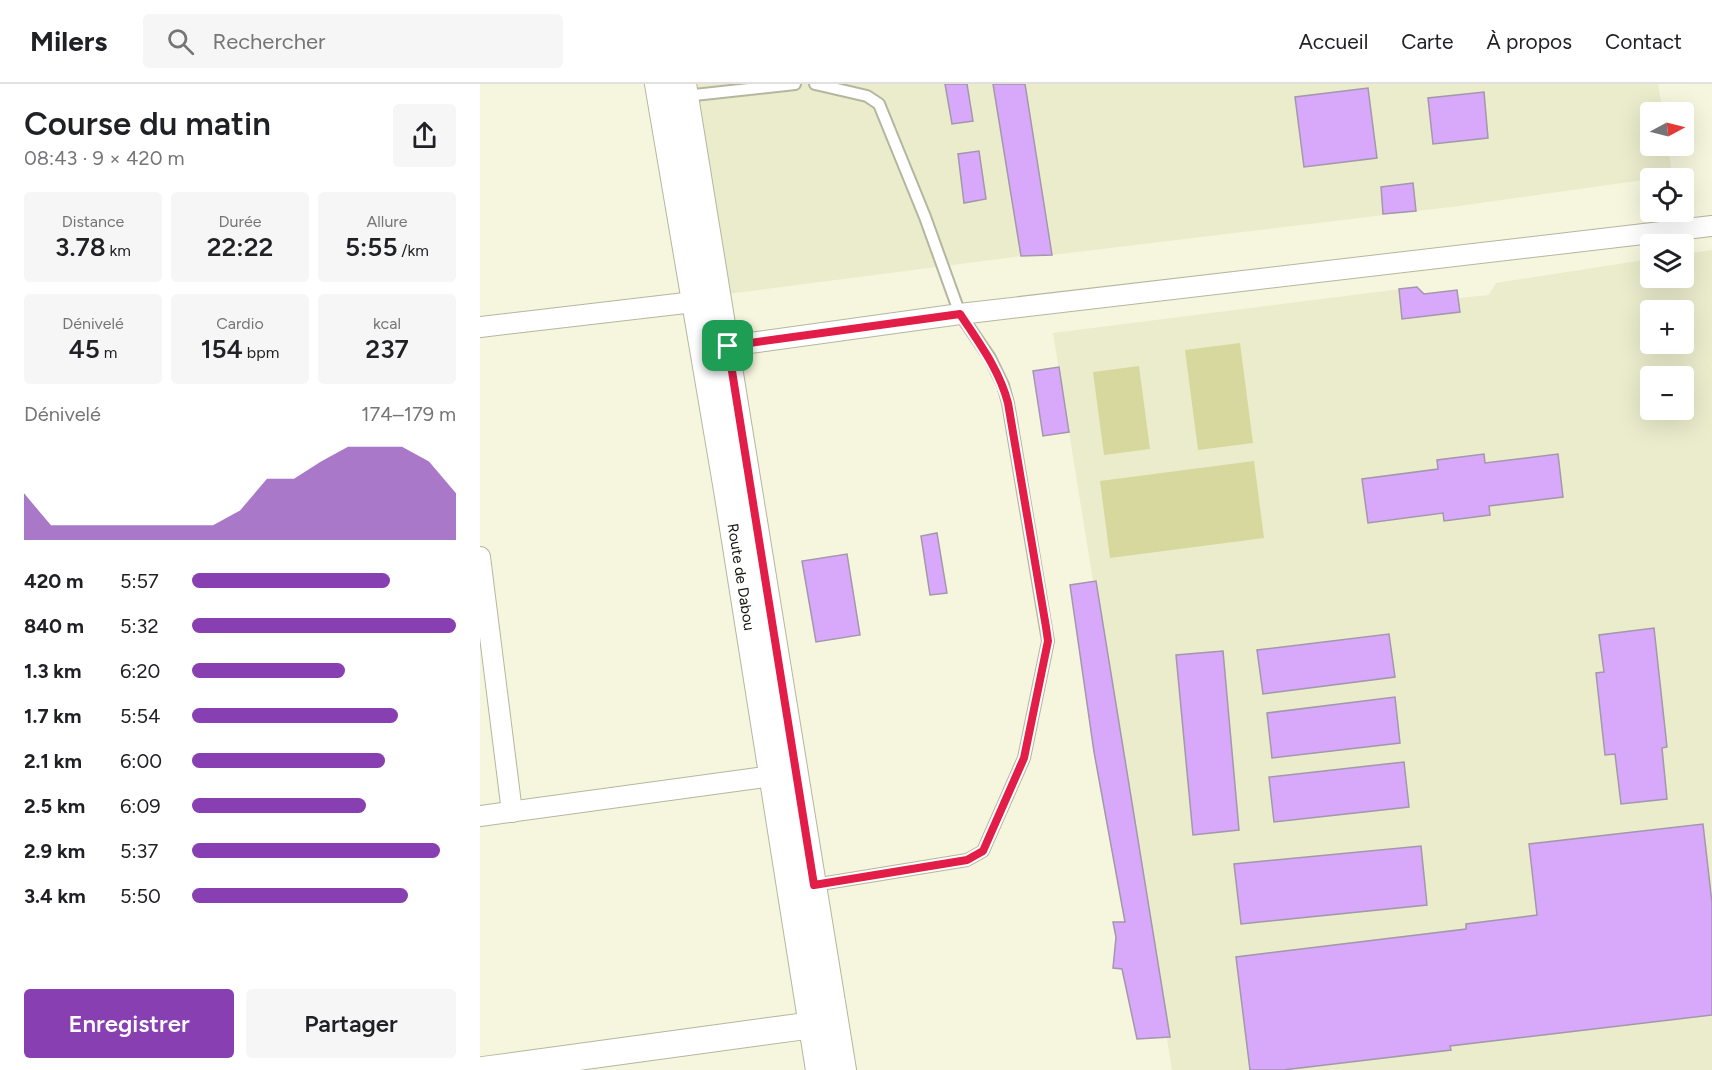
<!DOCTYPE html>
<html lang="fr">
<meta charset="utf-8">
<style>
:root{--surface:#fff;--page:#f6f6f6;--text:#202124;--muted:#757577;--line:#e0e0e0;--accent:#873fb1}
body{margin:0;font-family:Figtree,sans-serif;background:var(--page);color:var(--text);height:100vh;display:flex;flex-direction:column;font-size:22px;white-space:nowrap}
*{box-sizing:border-box;margin:0}
p{font-size:20px;color:var(--muted)}
.icon{flex:none;width:33px;height:33px;fill:none;stroke:currentColor;stroke-width:2;stroke-linecap:round;stroke-linejoin:round}
.map{position:relative;flex:1;overflow:hidden}
.side{display:flex;flex-direction:column;background:var(--surface);width:480px}
.side>*{flex:none}
.needle{width:39px;rotate:83deg}
.controls{position:absolute;left:1160px;top:18px;display:grid;gap:12px}
.controls a{display:grid;place-items:center;width:54px;height:54px;border-radius:6px;background:var(--surface);box-shadow:0 6px 24px #0002;font-size:30px}
.pin{position:absolute;display:grid;place-items:center;width:51px;height:51px;color:#fff;margin:-26px;border-radius:12px;box-shadow:0 3px 9px #0006}
.round{display:grid;place-items:center;flex:none;width:63px;height:63px;border-radius:6px;background:var(--page)}
.headline{display:flex;align-items:center;justify-content:space-between;height:102px;padding:0 24px}
h1{font-size:33px;font-weight:600;line-height:45px}
.metrics{display:grid;grid-template-columns:repeat(3,1fr);gap:9px;height:102px;padding:6px 24px}
.metrics div{display:grid;align-content:center;border-radius:6px;background:var(--page);text-align:center}
.metrics b{font-size:26px;font-weight:600}
.metrics small{font-size:16px;font-weight:400}
.metrics p{font-size:16px}
.chart{height:168px;padding:12px 24px}
.chart p{display:flex;justify-content:space-between}
.chart svg{width:100%;height:108px;margin-top:6px;fill:var(--accent);opacity:.7}
.cta{display:flex;gap:12px;margin-top:auto;padding:12px 24px}
.cta a{flex:1;height:69px;border-radius:6px;background:var(--accent);color:#fff;font-size:24px;font-weight:600;line-height:69px;text-align:center}
.cta a+a{background:var(--page);color:var(--text)}
ul{padding:0 24px;list-style:none;font-size:20px}
li{display:grid;grid-template-columns:96px 72px 1fr;align-items:center;height:45px}
li i{height:15px;border-radius:8px;background:var(--accent)}
header{display:flex;align-items:center;gap:36px;box-sizing:border-box;height:84px;padding:0 30px;background:var(--surface);border-bottom:2px solid var(--line)}
header strong{font-size:28px}
nav{display:flex;gap:33px;margin-inline-start:auto;font-size:21px}
.search{width:420px;height:54px;background:var(--page);display:flex;align-items:center;gap:15px;box-sizing:border-box;padding:0 21px;border-radius:6px;color:var(--muted);font-size:22px}
main{display:flex;flex:1;min-height:0}
.map>svg:first-child{display:block}
.built{fill:#ebeccc;fill-rule:evenodd}
.green{fill:#d7d89d}
.building{fill:#d8a9fa;stroke:#a297ab;stroke-width:1.5}
.lines{fill:none;stroke-linecap:round;stroke-linejoin:round}
.service-casing{stroke:#b5b69f;stroke-width:14}
.minor-casing{stroke:#b5b69f;stroke-width:22}
.tertiary-casing{stroke:#b5b69f;stroke-width:28}
.service{stroke:#fff;stroke-width:10}
.minor{stroke:#fff;stroke-width:20}
.tertiary{stroke:#fff;stroke-width:26}
.route-casing{stroke:#fff;stroke-width:12}
.route{stroke:#e11d48;stroke-width:8}
.labels{text-anchor:middle;stroke-width:5;stroke-linejoin:round;paint-order:stroke}
.street-label{font-size:15px;fill:#13130b;stroke:#fff}
</style>
<header>
<strong>Milers</strong>
<div class="search"><svg class="icon" aria-label="search" viewBox="0 0 24 24"><circle cx="10" cy="10" r="6"/><path d="M15 15l6 6"/></svg>Rechercher</div>
<nav><a>Accueil</a><a>Carte</a><a>À propos</a><a>Contact</a></nav>
</header>
<main>
<section class="side">
<div class="headline"><div><h1>Course du matin</h1><p>08:43 · 9 × 420 m</p></div><a class="round"><svg class="icon" aria-label="share" viewBox="0 0 24 24"><path d="M12 15V3M7 8l5-5 5 5M5 13v7h14v-7"/></svg></a></div>
<div class="metrics">
<div><p>Distance</p><b>3.78<small> km</small></b></div>
<div><p>Durée</p><b>22:22</b></div>
<div><p>Allure</p><b>5:55<small> /km</small></b></div>
</div>
<div class="metrics">
<div><p>Dénivelé</p><b>45<small> m</small></b></div>
<div><p>Cardio</p><b>154<small> bpm</small></b></div>
<div><p>kcal</p><b>237</b></div>
</div>
<div class="chart"><p><span>Dénivelé</span>174–179 m</p>
<svg viewBox="0 0 160 44" preserveAspectRatio="none"><path d="M0 44V25L10 38L20 38L30 38L40 38L50 38L60 38L70 38L80 32L90 19L100 19L110 12L120 6L130 6L140 6L150 12L160 25V44z"/></svg>
</div>
<ul>
<li><b>420 m</b>5:57<i style="width:75%"></i></li>
<li><b>840 m</b>5:32<i style="width:100%"></i></li>
<li><b>1.3 km</b>6:20<i style="width:58%"></i></li>
<li><b>1.7 km</b>5:54<i style="width:78%"></i></li>
<li><b>2.1 km</b>6:00<i style="width:73%"></i></li>
<li><b>2.5 km</b>6:09<i style="width:66%"></i></li>
<li><b>2.9 km</b>5:37<i style="width:94%"></i></li>
<li><b>3.4 km</b>5:50<i style="width:82%"></i></li>
</ul>
<div class="cta"><a>Enregistrer</a><a>Partager</a></div>
</section>
<div class="map">
<svg width="1232" height="986" viewBox="0 0 1232 986">
<rect width="100%" height="100%" fill="#f6f6de"/>
<g class="built">
<path d="M 199,0 L 1178,0 L 1183,28 L 1170,28 L 1170,62 L 1188,62 L 1192,92 L 979,122 L 572,171 L 541,172 L 232,212 Z"/>
<path d="M 1232,166 L 1232,986 L 692,986 L 573,249 L 937,203 L 944,210 L 977,206 L 978,214 L 1009,211 L 1016,199 L 1170,175 L 1170,194 L 1203,194 L 1203,170 ZM 1170,226 L 1203,226 L 1203,260 L 1170,260 ZM 1170,292 L 1203,292 L 1203,326 L 1170,326 Z"/>
</g>
<g class="green">
<path d="M 760,259 L 773,359 L 718,366 L 705,266 Z"/>
<path d="M 659,282 L 670,365 L 624,371 L 613,288 Z"/>
<path d="M 774,377 L 784,454 L 630,474 L 620,397 Z"/>
</g>
<g class="building">
<path d="M 465,0 L 487,0 L 493,37 L 472,40 Z"/>
<path d="M 513,0 L 545,0 L 572,171 L 541,172 Z"/>
<path d="M 888,4 L 897,74 L 824,83 L 815,13 Z"/>
<path d="M 1004,8 L 1008,54 L 953,60 L 948,14 Z"/>
<path d="M 499,67 L 506,115 L 484,119 L 478,70 Z"/>
<path d="M 933,99 L 936,127 L 903,130 L 901,103 Z"/>
<path d="M 937,203 L 944,210 L 977,206 L 980,228 L 922,235 L 919,205 Z"/>
<path d="M 579,283 L 589,348 L 563,352 L 553,287 Z"/>
<path d="M 1004,370 L 1005,379 L 1078,370 L 1083,413 L 1009,422 L 1010,431 L 964,437 L 963,429 L 888,439 L 882,395 L 958,385 L 957,376 Z"/>
<path d="M 457,449 L 467,509 L 450,511 L 441,452 Z"/>
<path d="M 367,470 L 380,551 L 336,558 L 322,477 Z"/>
<path d="M 616,497 L 690,953 L 657,955 L 642,885 L 633,884 L 636,853 L 633,838 L 645,838 L 614,668 L 590,501 Z"/>
<path d="M 1174,544 L 1187,663 L 1182,664 L 1187,715 L 1141,720 L 1135,670 L 1125,671 L 1116,589 L 1124,588 L 1119,551 Z"/>
<path d="M 909,550 L 915,593 L 783,610 L 777,566 Z"/>
<path d="M 743,567 L 759,746 L 713,751 L 696,571 Z"/>
<path d="M 915,613 L 920,659 L 792,674 L 787,629 Z"/>
<path d="M 924,678 L 929,723 L 794,738 L 789,693 Z"/>
<path d="M 1223,740 L 1232,819 L 1232,931 L 970,962 L 971,966 L 803,986 L 770,986 L 756,873 L 986,845 L 986,840 L 1057,831 L 1049,760 Z"/>
<path d="M 941,762 L 947,821 L 761,840 L 754,780 Z"/>
</g>
<g class="lines">
<defs>
<g id="service">
<path d="M 205,12 L 315,0"/>
<path d="M 334,801 L 487,776 L 503,767 L 544,674 L 568,557 L 528,319 L 523,301 L 510,274 L 480,230 L 445,133 L 399,20 L 387,12 L 335,0"/>
</g>
<g id="minor">
<path d="M 0,243 L 214,218"/>
<path d="M 248,262 L 480,230 L 1232,142"/>
<path d="M 0,473 L 32,728"/>
<path d="M 0,732 L 292,692"/>
</g>
<g id="tertiary">
<path d="M 178,0 L 247,406 L 339,986"/>
<path d="M 203,0 L 363,986"/>
<path d="M 3,986 L 348,939"/>
</g>
</defs>
<use href="#service" class="service-casing"/>
<use href="#minor" class="minor-casing"/>
<use href="#tertiary" class="tertiary-casing"/>
<use href="#service" class="service"/>
<use href="#minor" class="minor"/>
<use href="#tertiary" class="tertiary"/>
</g>
<g class="lines">
<defs>
<path id="route" d="M 480,230 C 499,259 519,285 528,319 L 566,543 L 568,557 L 544,674 L 503,767 L 487,776 L 334,801 L 248,262 Z"/>
</defs>
<use href="#route" class="route-casing"/>
<use href="#route" class="route"/>
</g>
<g class="labels">
<g class="street-label">
<text transform="translate(261 493) rotate(81)" y="5">Route de Dabou</text>
</g>
</g>
</svg>
<div class="controls">
<a><svg class="needle" viewBox="-14 -14 28 28"><path d="M0-13l5 13h-10z" fill="#e53935"/><path d="M0 13l5-13h-10z" fill="#757577"/></svg></a>
<a><svg class="icon" aria-label="locate" viewBox="0 0 24 24"><circle cx="12" cy="12" r="6"/><path d="M12 2v4M12 18v4M2 12h4M18 12h4"/></svg></a>
<a><svg class="icon" aria-label="layers" viewBox="0 0 24 24"><path d="M12 4l9 5-9 5-9-5zM3 14l9 5 9-5"/></svg></a>
<a>+</a>
<a>−</a>
</div>
<div class="pin" style="left:248px;top:262px;background:#1e9e55"><svg class="icon" aria-label="arrive" viewBox="0 0 24 24"><path d="M6 21V4h12l-3 4 3 4H6"/></svg></div>
</div>
</main>
